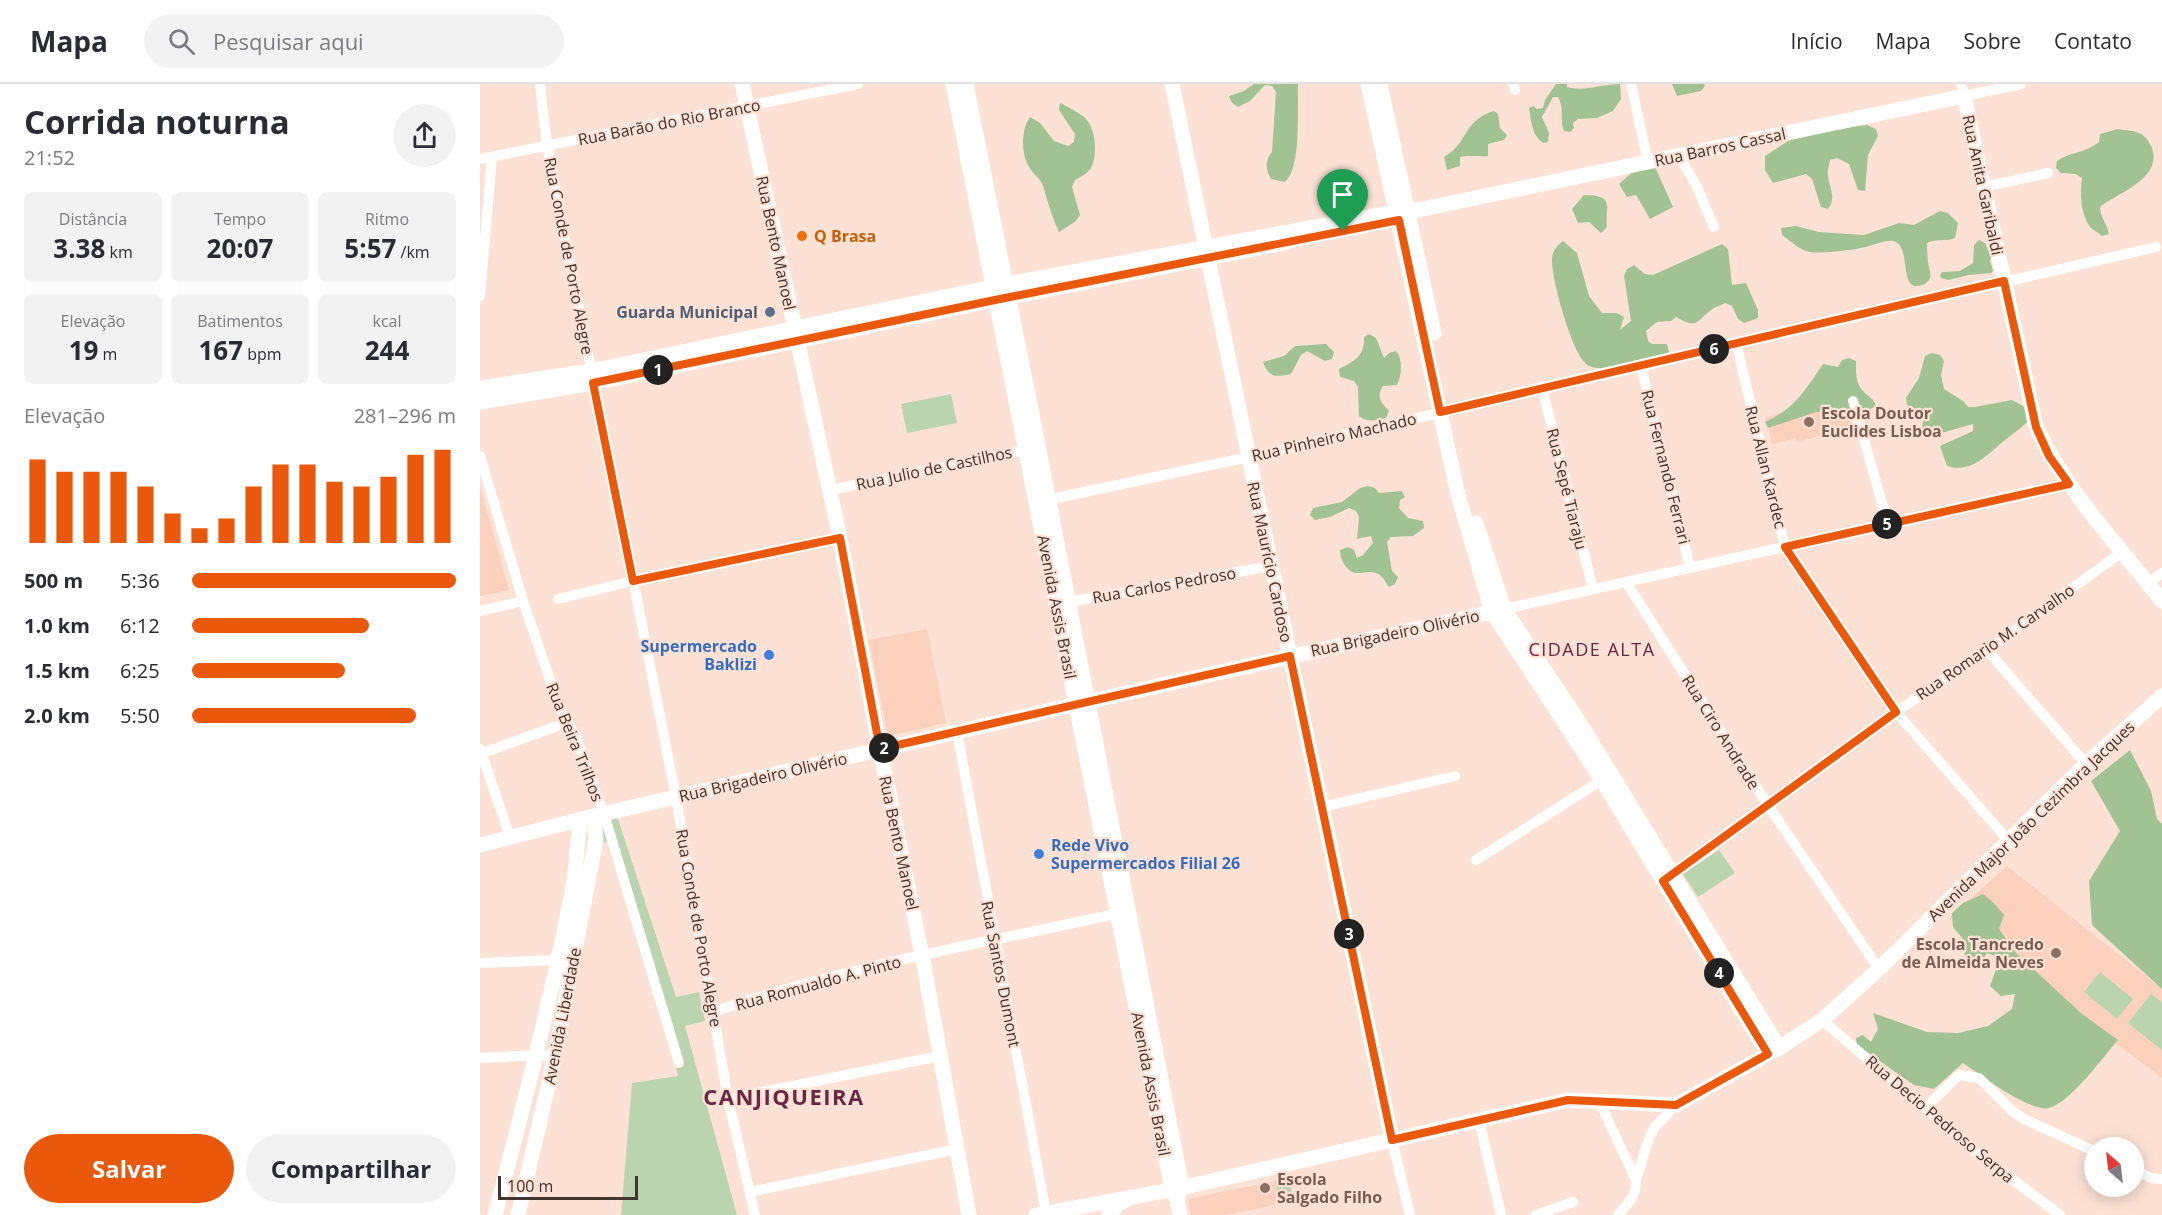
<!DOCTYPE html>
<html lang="pt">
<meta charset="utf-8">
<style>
:root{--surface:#fff;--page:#f2f2f3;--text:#2b2b33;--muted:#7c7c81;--line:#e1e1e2;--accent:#ea580c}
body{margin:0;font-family:"Open Sans",sans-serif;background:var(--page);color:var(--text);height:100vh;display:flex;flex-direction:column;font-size:22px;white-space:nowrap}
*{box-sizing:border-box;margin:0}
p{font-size:20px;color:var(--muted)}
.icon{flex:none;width:33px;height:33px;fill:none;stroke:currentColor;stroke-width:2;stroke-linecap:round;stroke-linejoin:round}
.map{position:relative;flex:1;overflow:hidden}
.drawer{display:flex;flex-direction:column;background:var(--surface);width:480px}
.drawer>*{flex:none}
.needle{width:39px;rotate:332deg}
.tools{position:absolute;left:1604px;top:1053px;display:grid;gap:12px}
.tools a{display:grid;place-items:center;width:60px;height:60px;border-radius:50%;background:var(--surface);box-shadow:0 3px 15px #0003;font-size:30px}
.scale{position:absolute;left:18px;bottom:15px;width:140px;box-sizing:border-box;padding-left:6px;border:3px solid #42342e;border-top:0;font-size:16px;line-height:21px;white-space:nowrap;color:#42342e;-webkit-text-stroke:4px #fce1d4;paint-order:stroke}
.pin{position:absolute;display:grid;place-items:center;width:51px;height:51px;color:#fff;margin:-62px -26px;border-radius:50% 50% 50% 0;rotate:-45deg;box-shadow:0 0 6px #0007}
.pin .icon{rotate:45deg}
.km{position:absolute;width:30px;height:30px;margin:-15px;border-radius:50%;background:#222;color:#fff;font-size:16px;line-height:30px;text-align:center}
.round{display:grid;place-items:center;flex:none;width:63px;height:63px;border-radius:32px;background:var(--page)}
.head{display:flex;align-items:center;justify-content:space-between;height:102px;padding:0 24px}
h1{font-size:33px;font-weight:700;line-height:45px}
.stats{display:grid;grid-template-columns:repeat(3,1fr);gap:9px;height:102px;padding:6px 24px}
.stats div{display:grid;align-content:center;border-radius:9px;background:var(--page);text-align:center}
.stats b{font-size:26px;font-weight:700}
.stats small{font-size:16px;font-weight:400}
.stats p{font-size:16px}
.chart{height:168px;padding:12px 24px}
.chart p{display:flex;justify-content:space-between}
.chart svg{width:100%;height:108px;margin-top:6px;stroke:var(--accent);stroke-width:6}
.primary-button{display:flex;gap:12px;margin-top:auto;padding:12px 24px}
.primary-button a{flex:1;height:69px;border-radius:36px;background:var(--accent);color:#fff;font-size:24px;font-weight:700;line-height:69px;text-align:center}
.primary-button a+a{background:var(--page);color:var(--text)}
ul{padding:0 24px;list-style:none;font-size:20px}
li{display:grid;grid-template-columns:96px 72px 1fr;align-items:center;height:45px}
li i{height:15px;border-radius:8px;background:var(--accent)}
header{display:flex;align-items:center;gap:36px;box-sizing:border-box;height:84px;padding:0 30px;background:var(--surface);border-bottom:2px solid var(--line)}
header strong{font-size:28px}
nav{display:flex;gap:33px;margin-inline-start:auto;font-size:21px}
.search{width:420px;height:54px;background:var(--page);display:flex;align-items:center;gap:15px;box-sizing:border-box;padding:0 21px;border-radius:33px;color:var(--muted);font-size:22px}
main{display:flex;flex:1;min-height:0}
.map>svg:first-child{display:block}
.built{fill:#fbd1be}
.green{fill:#bbd4b0}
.forest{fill:#a1c292}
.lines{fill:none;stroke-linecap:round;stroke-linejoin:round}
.street{stroke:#fff;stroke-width:10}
.secondary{stroke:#fff;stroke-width:15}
.route-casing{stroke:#fff;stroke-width:12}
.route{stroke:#ea580c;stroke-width:8}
.food-dot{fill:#e8710a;stroke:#fce1d4;stroke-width:2}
.service-dot{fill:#5c6f8a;stroke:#fce1d4;stroke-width:2}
.education-dot{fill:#8d6e63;stroke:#fce1d4;stroke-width:2}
.shop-dot{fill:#3f7fe0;stroke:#fce1d4;stroke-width:2}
.labels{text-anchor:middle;stroke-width:4.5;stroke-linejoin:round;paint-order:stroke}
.street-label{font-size:16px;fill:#42342e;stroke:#fce1d4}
.food-label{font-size:16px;font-weight:bold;fill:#c56008;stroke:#fce1d4;text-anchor:start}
.service-label{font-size:16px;font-weight:bold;fill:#4e5e75;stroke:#fce1d4;text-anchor:end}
.education-label{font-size:16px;font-weight:bold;fill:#785e54;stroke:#fce1d4;text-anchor:start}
.shop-label{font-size:16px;font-weight:bold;fill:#366cbe;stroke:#fce1d4;text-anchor:end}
.neighbourhood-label{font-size:18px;letter-spacing:1.5px;fill:#692744;stroke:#fce1d4}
.district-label{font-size:22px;font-weight:bold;letter-spacing:1.5px;fill:#692744;stroke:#fce1d4}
</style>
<header>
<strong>Mapa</strong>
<div class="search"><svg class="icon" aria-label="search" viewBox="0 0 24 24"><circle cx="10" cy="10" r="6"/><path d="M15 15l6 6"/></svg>Pesquisar aqui</div>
<nav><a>Início</a><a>Mapa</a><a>Sobre</a><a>Contato</a></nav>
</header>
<main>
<section class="drawer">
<div class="head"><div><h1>Corrida noturna</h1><p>21:52</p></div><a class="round"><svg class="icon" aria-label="share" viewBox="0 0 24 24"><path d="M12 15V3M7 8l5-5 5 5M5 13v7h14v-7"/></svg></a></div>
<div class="stats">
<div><p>Distância</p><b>3.38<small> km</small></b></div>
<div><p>Tempo</p><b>20:07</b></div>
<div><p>Ritmo</p><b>5:57<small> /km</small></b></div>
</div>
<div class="stats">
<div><p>Elevação</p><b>19<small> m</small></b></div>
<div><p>Batimentos</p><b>167<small> bpm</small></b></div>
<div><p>kcal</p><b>244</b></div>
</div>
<div class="chart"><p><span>Elevação</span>281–296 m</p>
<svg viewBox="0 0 160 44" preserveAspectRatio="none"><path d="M5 44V10M15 44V15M25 44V15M35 44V15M45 44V21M55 44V32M65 44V38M75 44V34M85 44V21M95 44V12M105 44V12M115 44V19M125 44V21M135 44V17M145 44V8M155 44V6"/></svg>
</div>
<ul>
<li><b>500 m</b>5:36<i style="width:100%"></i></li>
<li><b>1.0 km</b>6:12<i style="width:67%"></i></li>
<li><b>1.5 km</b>6:25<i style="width:58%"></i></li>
<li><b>2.0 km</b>5:50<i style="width:85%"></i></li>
</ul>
<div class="primary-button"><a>Salvar</a><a>Compartilhar</a></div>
</section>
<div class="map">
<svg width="1682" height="1131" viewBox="0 0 1682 1131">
<rect width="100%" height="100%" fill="#fce1d4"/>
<g class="built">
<path d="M 1364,312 L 1372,344 L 1317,358 L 1315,354 L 1292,360 L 1286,333 Z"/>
<path d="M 0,402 L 29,506 L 0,512 Z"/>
<path d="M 447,545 L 466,639 L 408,652 L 389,556 Z"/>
<path d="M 1527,782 L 1682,905 L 1682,994 L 1469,834 Z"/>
<path d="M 809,1094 L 814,1117 L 745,1131 L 711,1131 L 708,1115 Z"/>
</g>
<g class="green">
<path d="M 471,310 L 477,339 L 427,349 L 421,320 Z"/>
<path d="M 137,732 L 196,913 L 219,908 L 225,937 L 205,942 L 257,1131 L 141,1131 L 152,999 L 198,992 L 190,957 L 127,758 L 119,760 L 119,737 Z"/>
<path d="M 1239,766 L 1255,789 L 1218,813 L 1203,790 Z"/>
<path d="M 1620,888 L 1653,915 L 1637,935 L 1604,908 Z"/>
<path d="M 1671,910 L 1682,918 L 1682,966 L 1648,939 Z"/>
<path d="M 809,1094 L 814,1117 L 800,1120 L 795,1097 Z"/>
</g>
<g class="forest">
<path d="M 774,0 L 818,0 C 817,23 822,83 805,98 L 791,95 C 785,85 785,76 792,68 L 796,8 L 792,2 L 785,1 L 770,17 L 758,23 L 752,19 L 749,12 L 764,7 Z"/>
<path d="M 1076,0 L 1087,0 L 1087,3 C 1104,8 1123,0 1140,0 L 1141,15 L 1133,27 L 1117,34 L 1098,35 L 1093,39 L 1094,44 L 1090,48 L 1084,47 C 1079,36 1085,24 1078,13 L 1073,13 L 1062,33 L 1069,49 L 1068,58 L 1064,59 C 1052,53 1051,36 1049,24 L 1053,22 L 1057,25 L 1063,24 L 1065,16 Z"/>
<path d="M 1192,0 L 1224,0 L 1225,2 L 1221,7 L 1197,12 Z"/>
<path d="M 580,19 C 585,21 601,30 605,34 C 616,44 618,72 611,84 C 607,90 600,93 595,96 L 592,103 L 600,131 L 596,137 L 579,148 C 572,133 568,118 563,102 C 561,95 553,90 549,83 C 541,70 541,45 550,33 L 560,39 L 574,57 L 588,62 L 594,58 L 595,50 L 579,26 Z"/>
<path d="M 1014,27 L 1018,30 L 1020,44 L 1027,51 L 1024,56 L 1008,60 L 1008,72 C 998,73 990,71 980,73 L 980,82 L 967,86 L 964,73 C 988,60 983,36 1014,27 Z"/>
<path d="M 1387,41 L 1396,45 L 1398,52 L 1388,71 L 1385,107 L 1378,106 L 1369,80 L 1357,74 L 1350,76 C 1349,81 1347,87 1348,91 C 1349,104 1357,113 1348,125 L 1341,123 L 1332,95 L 1326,90 L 1293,99 L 1285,86 L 1285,72 L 1311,55 L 1332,48 Z"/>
<path d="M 1638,45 C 1656,48 1664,46 1672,64 C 1682,95 1639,108 1620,123 C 1620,133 1627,139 1629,150 L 1622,152 C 1619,149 1613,146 1610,143 C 1600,129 1600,109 1602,94 L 1596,90 L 1581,89 L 1576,84 L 1577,77 C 1592,67 1604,70 1619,58 L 1620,50 Z"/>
<path d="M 1175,83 L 1193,123 L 1170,135 L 1156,111 L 1147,113 L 1139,100 L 1155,86 Z"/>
<path d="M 1104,111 C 1136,111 1125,123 1127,143 L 1121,149 L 1109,138 L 1098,139 L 1092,125 Z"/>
<path d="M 1460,127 L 1468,129 L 1478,139 L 1475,154 C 1466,158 1457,154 1447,159 C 1447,165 1447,171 1448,178 C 1449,187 1455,196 1442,201 C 1417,210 1433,161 1413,157 C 1405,156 1393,161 1386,163 C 1373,166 1337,171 1326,167 C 1318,164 1309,156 1302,151 L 1301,144 L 1316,142 L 1339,148 L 1384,151 L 1419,139 L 1434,141 Z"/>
<path d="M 1499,156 L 1505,159 L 1511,173 L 1510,177 L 1513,187 L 1511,189 L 1489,191 L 1468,196 L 1461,194 L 1460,191 L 1462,188 L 1480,187 L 1493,179 L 1494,161 Z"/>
<path d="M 1083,157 L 1097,169 L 1109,212 L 1122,229 L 1137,229 L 1144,233 L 1140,246 L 1151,237 L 1144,192 L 1147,185 L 1154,181 L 1165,190 L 1173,191 L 1242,160 L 1248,165 L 1252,201 L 1266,199 L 1278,226 L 1278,234 L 1264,239 L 1258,235 L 1252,222 L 1245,219 C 1240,222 1234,223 1231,226 C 1215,239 1217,245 1196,233 L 1191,237 L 1177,238 L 1166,247 L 1168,257 L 1172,260 L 1187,260 L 1189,268 L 1182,272 C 1163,276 1126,289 1109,282 C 1093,275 1071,194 1072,175 C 1072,168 1077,161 1083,157 Z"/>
<path d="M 889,250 L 896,254 L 904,274 L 909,269 L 916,267 C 923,275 922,291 917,301 L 903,302 C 896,313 901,318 909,327 L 906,334 C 896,336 888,339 879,332 L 878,303 L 874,297 L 860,293 L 859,285 C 874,277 885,273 884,253 Z"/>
<path d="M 846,260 L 854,268 L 852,275 L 845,277 L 827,267 L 821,271 L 811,290 C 796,293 789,294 783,278 L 804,272 L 815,262 Z"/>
<path d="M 1452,269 L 1460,271 L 1464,277 L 1461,291 L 1464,305 L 1483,317 L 1488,323 L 1495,323 L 1532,316 L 1545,323 L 1547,338 C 1540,345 1532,350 1525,356 C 1508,370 1491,390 1467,382 L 1460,362 L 1493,347 L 1493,340 L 1444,354 L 1441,348 L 1444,333 L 1441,327 L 1427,321 L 1426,314 L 1439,294 L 1445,272 Z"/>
<path d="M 1369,274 L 1376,277 C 1376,288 1375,298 1383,307 C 1388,313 1394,314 1396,322 L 1390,325 L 1336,328 L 1288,344 L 1285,338 C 1315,325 1325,306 1343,280 L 1358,283 L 1362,276 Z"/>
<path d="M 888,402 L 895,404 L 899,409 L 922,407 L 925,413 L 920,416 L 919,424 L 928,434 L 943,437 L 944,444 L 933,452 L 911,453 L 907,458 L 912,487 L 918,493 L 915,500 L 909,503 C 906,499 903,493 900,491 C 887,482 875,498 864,480 C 861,474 860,472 860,466 L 868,463 L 874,466 L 877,474 L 883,471 L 893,459 L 891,452 L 877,455 L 879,433 L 876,427 L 869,424 L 850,433 L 835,436 L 830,431 L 833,424 L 862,418 L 880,404 Z"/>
<path d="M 1650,666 L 1671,707 L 1677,735 L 1682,740 L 1682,905 L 1612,841 L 1609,797 L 1640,747 L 1611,697 Z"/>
<path d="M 1503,810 L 1514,819 L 1524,831 L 1519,845 L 1536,869 L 1602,930 L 1638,956 C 1623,973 1591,1018 1569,1024 C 1551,1029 1499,990 1483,979 L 1454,1005 L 1434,1001 L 1377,961 L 1376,954 L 1383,951 L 1391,958 L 1398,945 L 1393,929 L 1447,948 L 1478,949 L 1508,942 L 1532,925 L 1535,910 L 1521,912 L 1510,902 L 1520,874 L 1507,869 L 1500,882 L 1486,884 L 1483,855 L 1473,843 L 1472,829 L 1483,819 Z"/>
</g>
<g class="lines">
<g class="street">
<path d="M 60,0 L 67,62 L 196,713 L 248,1015 L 275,1131"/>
<path d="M 1033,0 L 1035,6"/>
<path d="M 1151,0 L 1168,78"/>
<path d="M 1481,0 L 1484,12 L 1541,0"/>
<path d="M 1199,72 L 1217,103 L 1234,143"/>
<path d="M 0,75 L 378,0"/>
<path d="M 1504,103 L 1568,89"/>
<path d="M 0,212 L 12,73"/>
<path d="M 1256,259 L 1305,463 L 1416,628 L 1528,756"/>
<path d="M 1161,282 L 1210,484"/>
<path d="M 1062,304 L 1113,505"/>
<path d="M 1373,317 L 1408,440"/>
<path d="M 0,372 L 43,517 L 79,622 L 95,650 L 124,730 L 199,979"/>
<path d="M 350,406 L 550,365"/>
<path d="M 562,417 L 769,373 L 1676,163"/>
<path d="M 1146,498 L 1287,720 L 1399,885"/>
<path d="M 1668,499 L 1682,489"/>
<path d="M 78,515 L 153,497 L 360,454"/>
<path d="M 583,519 L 791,482"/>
<path d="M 1024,525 L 1589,400"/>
<path d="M 0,527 L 43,517"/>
<path d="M 1507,566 L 1606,680"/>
<path d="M 477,648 L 566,1129"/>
<path d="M 0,665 L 30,753"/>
<path d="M 0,670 L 88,638"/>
<path d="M 842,723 L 975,692"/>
<path d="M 996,776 L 1122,696"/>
<path d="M 1188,793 L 1416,628 L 1507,566 L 1642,468"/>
<path d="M 0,879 L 77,876"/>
<path d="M 233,928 C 366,882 506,859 644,828"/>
<path d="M 1342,936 L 1497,1069 L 1580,1131"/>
<path d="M 0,974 L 56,971 L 75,972"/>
<path d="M 248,1015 L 460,972"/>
<path d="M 1119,1017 L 1156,1096"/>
<path d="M 1445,1024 L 1479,991 L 1499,994 L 1532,1027 L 1544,1035 L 1614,1067"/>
<path d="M 999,1036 L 1021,1131"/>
<path d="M 912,1056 L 930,1131"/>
<path d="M 1653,1085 L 1671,1094 L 1682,1095"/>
<path d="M 270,1108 L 477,1065"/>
<path d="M 1056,1131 L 1093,1118"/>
<path d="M 1138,1131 L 1150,1117 L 1155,1107 L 1156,1096 L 1167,1060 L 1174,1044 L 1196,1021"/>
</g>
<g class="secondary">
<path d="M 262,0 L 360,454 L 400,665 L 442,871 L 489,1131"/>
<path d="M 473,0 L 692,1105 L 697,1116 L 700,1131"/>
<path d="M 486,0 C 559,364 631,728 700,1093 L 701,1104 L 698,1113"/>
<path d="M 692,0 L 810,572 L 912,1056"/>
<path d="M 888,0 L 978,411 L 1012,528 L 1122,696 L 1288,970"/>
<path d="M 900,0 L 954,249"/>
<path d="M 0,304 L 111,287 L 527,200 L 928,126 L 938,126 L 1484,12 L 1556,343 C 1587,408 1638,461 1682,517"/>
<path d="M 0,318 L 113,299 L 515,216 L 809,158"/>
<path d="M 996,439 L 1024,525 L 1101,641 L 1299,964"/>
<path d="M 0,761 L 114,732 L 597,620 L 1021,526"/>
<path d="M 15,1131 C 43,1024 71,916 92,808 C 97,784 96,760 101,736"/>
<path d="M 38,1131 L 75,972 L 100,840 L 116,755 L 114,732"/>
<path d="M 556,1131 L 701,1104 L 1088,1016 L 1196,1021 L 1299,964 L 1342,936 L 1399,885 L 1606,680 L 1682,612"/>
<path d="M 629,1131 L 638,1120 L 650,1114"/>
</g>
</g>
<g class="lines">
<defs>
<path id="route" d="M 919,136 L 960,328 L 1524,197 L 1556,343 L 1569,372 L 1589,400 L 1305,463 L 1416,628 L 1183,797 L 1288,970 L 1196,1021 L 1088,1016 L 912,1056 L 810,572 L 400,665 L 360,454 L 153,497 L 113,299 L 515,216 Z"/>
</defs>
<use href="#route" class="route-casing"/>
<use href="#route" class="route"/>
</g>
<circle class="food-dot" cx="322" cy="152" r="6"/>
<circle class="service-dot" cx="290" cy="228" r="6"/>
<g class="education-dot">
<circle cx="1329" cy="338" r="6"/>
<circle cx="1576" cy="869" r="6"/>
<circle cx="785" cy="1104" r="6"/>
</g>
<g class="shop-dot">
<circle cx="289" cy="571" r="6"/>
<circle cx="559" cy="770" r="6"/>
</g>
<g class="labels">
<g class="street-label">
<text transform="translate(189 38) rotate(-11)" y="6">Rua Barão do Rio Branco</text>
<text transform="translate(1240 63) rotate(-12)" y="6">Rua Barros Cassal</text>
<text transform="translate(1503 101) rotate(78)" y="6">Rua Anita Garibaldi</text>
<text transform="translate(296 159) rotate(78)" y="6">Rua Bento Manoel</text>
<text transform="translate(89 172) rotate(79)" y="6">Rua Conde de Porto Alegre</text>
<text transform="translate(854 353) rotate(-13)" y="6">Rua Pinheiro Machado</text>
<text transform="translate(1186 383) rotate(76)" y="6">Rua Fernando Ferrari</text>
<text transform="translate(1286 383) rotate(76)" y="6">Rua Allan Kardec</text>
<text transform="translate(454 384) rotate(-12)" y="6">Rua Julio de Castilhos</text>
<text transform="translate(1087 405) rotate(76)" y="6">Rua Sepé Tiaraju</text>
<text transform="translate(790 478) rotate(78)" y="6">Rua Maurício Cardoso</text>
<text transform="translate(684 501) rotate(-10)" y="6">Rua Carlos Pedroso</text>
<text transform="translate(577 523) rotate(79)" y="6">Avenida Assis Brasil</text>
<text transform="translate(915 549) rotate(-12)" y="6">Rua Brigadeiro Olivério</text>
<text transform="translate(1515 558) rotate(-35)" y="6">Rua Romario M. Carvalho</text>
<text transform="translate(1241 648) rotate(58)" y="6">Rua Ciro Andrade</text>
<text transform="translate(95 658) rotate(68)" y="6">Rua Beira Trilhos</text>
<text transform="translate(283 693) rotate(-13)" y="6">Rua Brigadeiro Olivério</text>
<text transform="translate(1551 737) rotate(-44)" y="6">Avenida Major João Cezimbra Jacques</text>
<text transform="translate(419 759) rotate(78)" y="6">Rua Bento Manoel</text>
<text transform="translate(219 844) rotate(80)" y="6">Rua Conde de Porto Alegre</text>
<text transform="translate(521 890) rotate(79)" y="6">Rua Santos Dumont</text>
<text transform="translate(338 899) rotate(-15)" y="6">Rua Romualdo A. Pinto</text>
<text transform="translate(82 932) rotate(-79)" y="6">Avenida Liberdade</text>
<text transform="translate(671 1000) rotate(79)" y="6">Avenida Assis Brasil</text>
<text transform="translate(1460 1035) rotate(40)" y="6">Rua Decio Pedroso Serpa</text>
</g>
<g class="food-label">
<text x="334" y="158">Q Brasa</text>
</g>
<g class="service-label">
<text x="278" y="234">Guarda Municipal</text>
</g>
<g class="education-label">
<text x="1341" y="335">Escola Doutor<tspan x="1341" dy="18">Euclides Lisboa</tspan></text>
<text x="1564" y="866" text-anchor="end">Escola Tancredo<tspan x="1564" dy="18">de Almeida Neves</tspan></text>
<text x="797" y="1101">Escola<tspan x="797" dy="18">Salgado Filho</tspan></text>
</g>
<g class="shop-label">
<text x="277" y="568">Supermercado<tspan x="277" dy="18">Baklizi</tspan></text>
<text x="571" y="767" text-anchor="start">Rede Vivo<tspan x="571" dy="18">Supermercados Filial 26</tspan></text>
</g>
<g class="neighbourhood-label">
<text x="1112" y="572">CIDADE ALTA</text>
</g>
<g class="district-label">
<text x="304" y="1021">CANJIQUEIRA</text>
</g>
</g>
</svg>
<div class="tools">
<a><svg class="needle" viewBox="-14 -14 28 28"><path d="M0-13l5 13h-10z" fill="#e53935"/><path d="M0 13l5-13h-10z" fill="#7c7c81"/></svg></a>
</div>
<div class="scale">100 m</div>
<div class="pin" style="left:863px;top:147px;background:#1e9e55"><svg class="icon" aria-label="arrive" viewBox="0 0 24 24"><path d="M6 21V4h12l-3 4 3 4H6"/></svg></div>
<b class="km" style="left:178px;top:286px">1</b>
<b class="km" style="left:404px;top:664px">2</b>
<b class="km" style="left:869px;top:850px">3</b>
<b class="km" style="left:1239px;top:889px">4</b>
<b class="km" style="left:1407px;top:440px">5</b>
<b class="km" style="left:1234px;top:265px">6</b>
</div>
</main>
